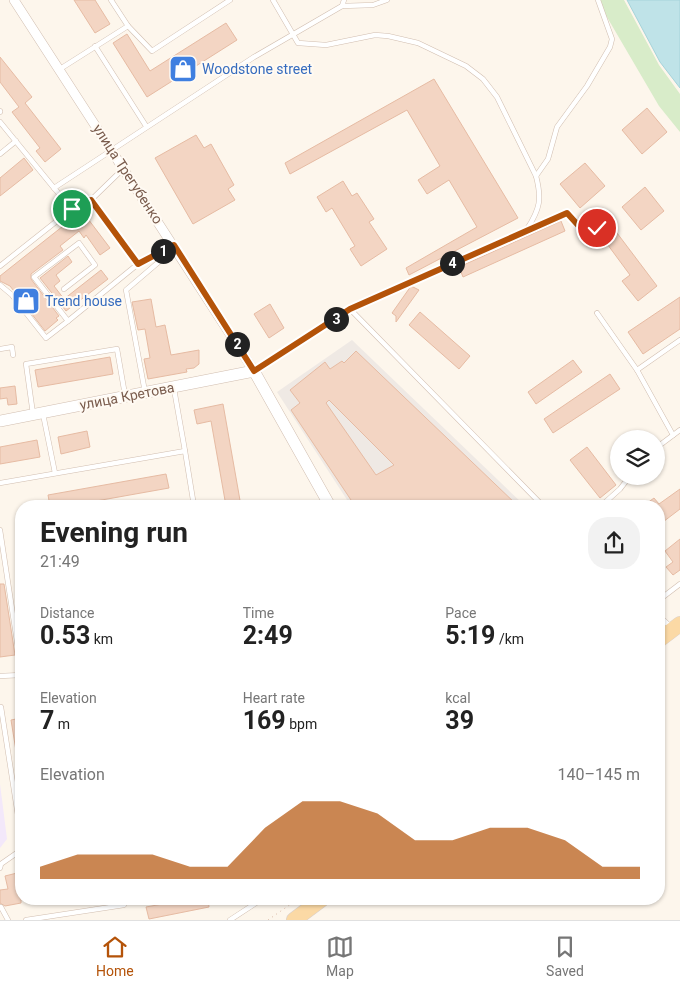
<!DOCTYPE html>
<meta charset="utf-8">
<style>
:root{--surface:#fff;--page:#f2f2f2;--text:#222;--muted:#767676;--line:#e0e0e0;--accent:#b45309}
body{margin:0;font-family:Roboto,sans-serif;background:var(--page);color:var(--text);height:100vh;display:flex;flex-direction:column;font-size:19px;white-space:nowrap}
*{box-sizing:border-box;margin:0}
p{font-size:16px;color:var(--muted)}
.icon{flex:none;width:28px;height:28px;fill:none;stroke:currentColor;stroke-width:2;stroke-linecap:round;stroke-linejoin:round}
.map{position:relative;flex:1;overflow:hidden}
.panel{position:absolute;left:15px;top:500px;width:650px;height:405px;display:flex;flex-direction:column;background:var(--surface);border-radius:20px;box-shadow:0 1px 4px #0004}
.panel>*{flex:none}
.buttons{position:absolute;left:610px;top:430px;display:grid;gap:10px}
.buttons a{display:grid;place-items:center;width:55px;height:55px;border-radius:50%;background:var(--surface);box-shadow:0 1px 4px #0004;font-size:25px}
.pin{position:absolute;display:grid;place-items:center;width:42px;height:42px;color:#fff;margin:-21px;border:2px solid #fff;border-radius:50%;box-shadow:0 1px 5px #0007}
.km{position:absolute;width:25px;height:25px;margin:-12px;border-radius:50%;background:#222;color:#fff;font-size:14px;line-height:25px;text-align:center}
.round{display:grid;place-items:center;flex:none;width:52px;height:52px;border-radius:20px;background:var(--page)}
.overview{display:flex;align-items:center;justify-content:space-between;height:85px;padding:0 25px}
h1{font-size:28px;font-weight:700;line-height:38px}
.stats{display:grid;grid-template-columns:repeat(3,1fr);gap:8px;height:85px;padding:5px 25px}
.stats div{display:grid;align-content:center}
.stats b{font-size:25px;font-weight:700}
.stats small{font-size:14px;font-weight:400}
.stats p{font-size:14px}
.chart{height:140px;padding:10px 25px}
.chart p{display:flex;justify-content:space-between}
.chart svg{width:100%;height:90px;margin-top:5px;fill:var(--accent);opacity:.7}
.tab-bar{display:flex;justify-content:space-around;align-items:center;height:70px;border-top:1px solid var(--line);background:var(--surface);font-size:14px;color:var(--muted)}
.tab-bar a{display:grid;justify-items:center;gap:2px}
.tab-bar .on{color:var(--accent)}
.map>svg:first-child{display:block}
.industrial{fill:#efe9e4}
.education{fill:#f3e8fa}
.green{fill:#d8ecc9}
.water{fill:#bfe3e8;stroke:#a5d3da}
.building{fill:#f3d5c3;stroke:#e6bba3;fill-rule:evenodd}
.lines{fill:none;stroke-linecap:round;stroke-linejoin:round}
.service-casing{stroke:#d1beb0;stroke-width:5.5}
.minor-casing{stroke:#d1beb0;stroke-width:10}
.tertiary-casing{stroke:#d1beb0;stroke-width:12}
.primary-casing{stroke:#dad1cd;stroke-width:16}
.path{stroke:#d9b8a5;stroke-width:1;stroke-dasharray:1 4;stroke-linecap:butt}
.service{stroke:#fff;stroke-width:4.5}
.minor{stroke:#fff;stroke-width:9}
.tertiary{stroke:#fff;stroke-width:11}
.primary{stroke:#fbd9a5;stroke-width:15}
.route-casing{stroke:#fff;stroke-width:10}
.route{stroke:#b45309;stroke-width:6}
.labels{text-anchor:middle;stroke-width:4;stroke-linejoin:round;paint-order:stroke}
.shop-label{font-size:14px;fill:#366cbe;stroke:#fffaf3;text-anchor:start}
.street-label{font-size:14px;fill:#7a5c4d;stroke:#fffaf3}
</style>
<div class="map">
<svg width="680" height="920" viewBox="0 0 680 920">
<rect width="100%" height="100%" fill="#fdf6ec"/>
<path class="industrial" d="M 352,340 L 525,506 L 351,506 L 277,392 Z"/>
<path class="education" d="M 0,784 L 7,839 L 0,848 Z"/>
<path class="green" d="M 597,0 L 624,0 L 659,65 L 680,94 L 680,132 L 659,106 Z"/>
<path class="water" d="M 627,0 L 680,0 L 680,88 L 660,62 Z"/>
<g class="building">
<path d="M 74,0 L 95,0 L 110,24 L 95,33 Z"/>
<path d="M 226,23 L 237,40 L 147,97 L 113,43 L 127,34 L 150,71 Z"/>
<path d="M 0,57 L 32,97 L 25,103 L 61,149 L 45,162 L 36,151 L 40,148 L 12,112 L 19,107 L 0,82 Z"/>
<path d="M 434,79 L 518,218 L 409,275 L 406,268 L 477,227 L 449,180 L 427,194 L 418,180 L 440,166 L 407,110 L 290,174 L 285,163 Z"/>
<path d="M 647,108 L 667,132 L 642,154 L 622,130 Z"/>
<path d="M 196,135 L 204,148 L 211,144 L 234,185 L 228,189 L 235,200 L 193,224 L 155,158 Z"/>
<path d="M 24,158 L 33,170 L 0,196 L 0,178 Z"/>
<path d="M 585,163 L 605,186 L 580,208 L 560,184 Z"/>
<path d="M 343,181 L 352,196 L 357,193 L 374,219 L 369,222 L 387,249 L 361,266 L 350,249 L 355,246 L 332,208 L 326,212 L 317,197 Z"/>
<path d="M 645,187 L 664,211 L 641,230 L 622,207 Z"/>
<path d="M 82,211 L 110,248 L 100,255 L 86,235 L 84,238 L 79,231 L 60,246 L 63,250 L 31,274 L 31,279 L 59,316 L 56,318 L 58,320 L 45,331 L 10,286 L 0,281 L 0,276 Z"/>
<path d="M 561,221 L 565,231 L 463,277 L 459,267 Z"/>
<path d="M 614,229 L 657,286 L 638,301 L 622,281 L 630,275 L 602,237 Z"/>
<path d="M 68,256 L 72,262 L 56,275 L 60,281 L 54,286 L 64,299 L 101,270 L 108,279 L 66,311 L 40,278 Z"/>
<path d="M 411,286 L 419,290 L 396,322 L 396,316 L 392,313 Z"/>
<path d="M 680,297 L 680,329 L 643,354 L 628,332 Z"/>
<path d="M 151,299 L 156,327 L 165,325 L 171,355 L 199,350 L 199,364 L 194,368 L 186,369 L 187,372 L 148,379 L 144,359 L 150,358 L 145,329 L 138,330 L 132,302 Z"/>
<path d="M 270,304 L 284,328 L 269,338 L 254,314 Z"/>
<path d="M 420,312 L 470,356 L 459,369 L 409,325 Z"/>
<path d="M 356,351 L 518,506 L 355,506 L 291,410 L 300,403 L 290,390 L 325,362 L 330,369 L 342,361 L 344,363 ZM 329,400 L 394,465 L 376,475 L 326,403 Z"/>
<path d="M 110,357 L 113,374 L 38,387 L 35,370 Z"/>
<path d="M 573,360 L 582,372 L 536,404 L 528,392 Z"/>
<path d="M 610,374 L 620,389 L 553,433 L 544,419 Z"/>
<path d="M 15,386 L 17,404 L 8,405 L 7,398 L 0,399 L 0,388 Z"/>
<path d="M 223,404 L 241,506 L 226,506 L 211,421 L 197,424 L 194,410 Z"/>
<path d="M 87,431 L 90,447 L 61,454 L 58,437 Z"/>
<path d="M 37,440 L 40,457 L 0,464 L 0,447 Z"/>
<path d="M 587,447 L 616,485 L 600,498 L 570,460 Z"/>
<path d="M 166,474 L 169,488 L 68,506 L 50,506 L 48,495 Z"/>
<path d="M 680,489 L 680,509 L 659,525 L 659,506 L 643,506 L 654,498 L 659,504 Z"/>
<path d="M 680,539 L 680,570 L 673,575 L 666,567 L 673,562 L 665,551 Z"/>
<path d="M 0,584 L 4,584 L 15,655 L 0,657 Z"/>
<path d="M 21,718 L 21,757 L 17,757 L 11,720 Z"/>
<path d="M 21,872 L 21,903 L 5,906 L 0,903 L 0,890 L 8,889 L 5,876 Z"/>
<path d="M 190,899 L 208,899 L 209,907 L 149,919 L 146,907 Z"/>
</g>
<g class="lines">
<defs>
<g id="service">
<path d="M 111,0 L 128,26 L 152,51 L 230,0"/>
<path d="M 273,0 L 298,43 L 326,45 L 375,35 L 388,36 L 418,43 L 466,66 L 483,79 L 497,97 L 536,176"/>
<path d="M 342,6 L 373,5 L 387,0"/>
<path d="M 95,46 L 146,126"/>
<path d="M 60,69 L 128,26"/>
<path d="M 0,111 L 0,112"/>
<path d="M 0,122 L 54,188 L 254,57 L 342,6 L 344,0"/>
<path d="M 0,154 L 16,141"/>
<path d="M 54,188 L 72,209"/>
<path d="M 91,200 L 138,264"/>
<path d="M 527,229 C 540,209 542,199 536,176 L 548,159 L 557,127 L 587,86 L 610,47 L 612,39 L 598,0"/>
<path d="M 0,266 L 72,209 L 91,200 L 124,168"/>
<path d="M 0,285 L 12,295 L 46,338 L 68,321"/>
<path d="M 64,289 L 95,265 L 79,243 L 34,277 L 68,321 L 138,264 L 173,245"/>
<path d="M 350,309 L 543,506"/>
<path d="M 597,313 L 637,370"/>
<path d="M 0,349 L 12,347 L 13,355"/>
<path d="M 255,370 L 350,309 L 567,213 L 587,235 L 597,227"/>
<path d="M 174,389 L 185,451"/>
<path d="M 145,392 L 126,290 L 174,249"/>
<path d="M 33,414 L 26,364 L 117,349 L 125,395"/>
<path d="M 43,414 L 55,473"/>
<path d="M 673,435 L 637,370 L 680,340"/>
<path d="M 656,448 L 680,430"/>
<path d="M 0,483 L 185,451 L 194,506"/>
<path d="M 601,506 L 620,489 L 630,476"/>
<path d="M 0,530 L 21,668"/>
<path d="M 659,600 L 680,584"/>
<path d="M 659,616 L 672,628"/>
<path d="M 0,676 L 21,675"/>
<path d="M 1,707 L 21,835"/>
<path d="M 0,868 L 1,864 L 21,850"/>
<path d="M 1,907 L 8,920"/>
<path d="M 26,920 L 124,905 L 126,899"/>
<path d="M 230,920 L 262,899"/>
</g>
<path id="minor" d="M 14,0 L 254,371"/>
<path id="tertiary" d="M 0,421 L 254,371 L 330,506"/>
<g id="primary">
<path d="M 659,640 L 680,624"/>
<path d="M 294,920 L 322,899"/>
</g>
</defs>
<use href="#service" class="service-casing"/>
<use href="#minor" class="minor-casing"/>
<use href="#tertiary" class="tertiary-casing"/>
<use href="#primary" class="primary-casing"/>
<path class="path" d="M 268,920 L 298,899"/>
<use href="#service" class="service"/>
<use href="#minor" class="minor"/>
<use href="#tertiary" class="tertiary"/>
<use href="#primary" class="primary"/>
</g>
<g class="lines">
<defs>
<path id="route" d="M 72,209 L 91,200 L 138,264 L 174,245 L 254,371 L 350,309 L 567,213 L 587,235 L 597,228"/>
</defs>
<use href="#route" class="route-casing"/>
<use href="#route" class="route"/>
</g>
<defs>
<symbol id="shop-square" viewBox="-11 -11 22 22"><rect x="-9" y="-9" width="18" height="18" rx="4" fill="#3f7fe0" stroke="#fffaf3"/><path d="M-5-2.5h2.3a2.7 3.5 0 0 1 5.4 0H5L5.5 6h-11ZM-1.5-2.5h3a1.5 2.3 0 0 0-3 0Z" fill="#fff"/></symbol>
</defs>
<g fill-rule="evenodd">
<use href="#shop-square" x="167" y="53" width="32" height="32"/>
<use href="#shop-square" x="10" y="285" width="32" height="32"/>
</g>
<g class="labels">
<g class="shop-label">
<text x="202" y="74">Woodstone street</text>
<text x="45" y="306">Trend house</text>
</g>
<g class="street-label">
<text transform="translate(128 174) rotate(57)" y="5">улица Трегубенко</text>
<text transform="translate(127 396) rotate(-11)" y="5">улица Кретова</text>
</g>
</g>
</svg>
<div class="buttons">
<a><svg class="icon" aria-label="layers" viewBox="0 0 24 24"><path d="M12 4l9 5-9 5-9-5zM3 14l9 5 9-5"/></svg></a>
</div>
<div class="pin" style="left:72px;top:209px;background:#1e9e55"><svg class="icon" aria-label="arrive" viewBox="0 0 24 24"><path d="M6 21V4h12l-3 4 3 4H6"/></svg></div>
<div class="pin" style="left:597px;top:228px;background:#d93025"><svg class="icon" aria-label="check" viewBox="0 0 24 24"><path d="M5 12l5 5 9-10"/></svg></div>
<b class="km" style="left:163px;top:251px">1</b>
<b class="km" style="left:237px;top:344px">2</b>
<b class="km" style="left:336px;top:319px">3</b>
<b class="km" style="left:452px;top:263px">4</b>
<section class="panel">
<div class="overview"><div><h1>Evening run</h1><p>21:49</p></div><a class="round"><svg class="icon" aria-label="share" viewBox="0 0 24 24"><path d="M12 15V3M7 8l5-5 5 5M5 13v7h14v-7"/></svg></a></div>
<div class="stats">
<div><p>Distance</p><b>0.53<small> km</small></b></div>
<div><p>Time</p><b>2:49</b></div>
<div><p>Pace</p><b>5:19<small> /km</small></b></div>
</div>
<div class="stats">
<div><p>Elevation</p><b>7<small> m</small></b></div>
<div><p>Heart rate</p><b>169<small> bpm</small></b></div>
<div><p>kcal</p><b>39</b></div>
</div>
<div class="chart"><p><span>Elevation</span>140–145 m</p>
<svg viewBox="0 0 160 44" preserveAspectRatio="none"><path d="M0 44V38L10 32L20 32L30 32L40 38L50 38L60 19L70 6L80 6L90 12L100 25L110 25L120 19L130 19L140 25L150 38L160 38V44z"/></svg>
</div>
</section>
</div>
<nav class="tab-bar">
<a class="on"><svg class="icon" aria-label="home" viewBox="0 0 24 24"><path d="M3 11l9-7 9 7M6 9v11h12V9"/></svg>Home</a>
<a><svg class="icon" aria-label="map" viewBox="0 0 24 24"><path d="M3 6l6-2 6 2 6-2v14l-6 2-6-2-6 2zM9 4v14M15 6v14"/></svg>Map</a>
<a><svg class="icon" aria-label="saved" viewBox="0 0 24 24"><path d="M7 4h10v16l-5-4-5 4z"/></svg>Saved</a>
</nav>
